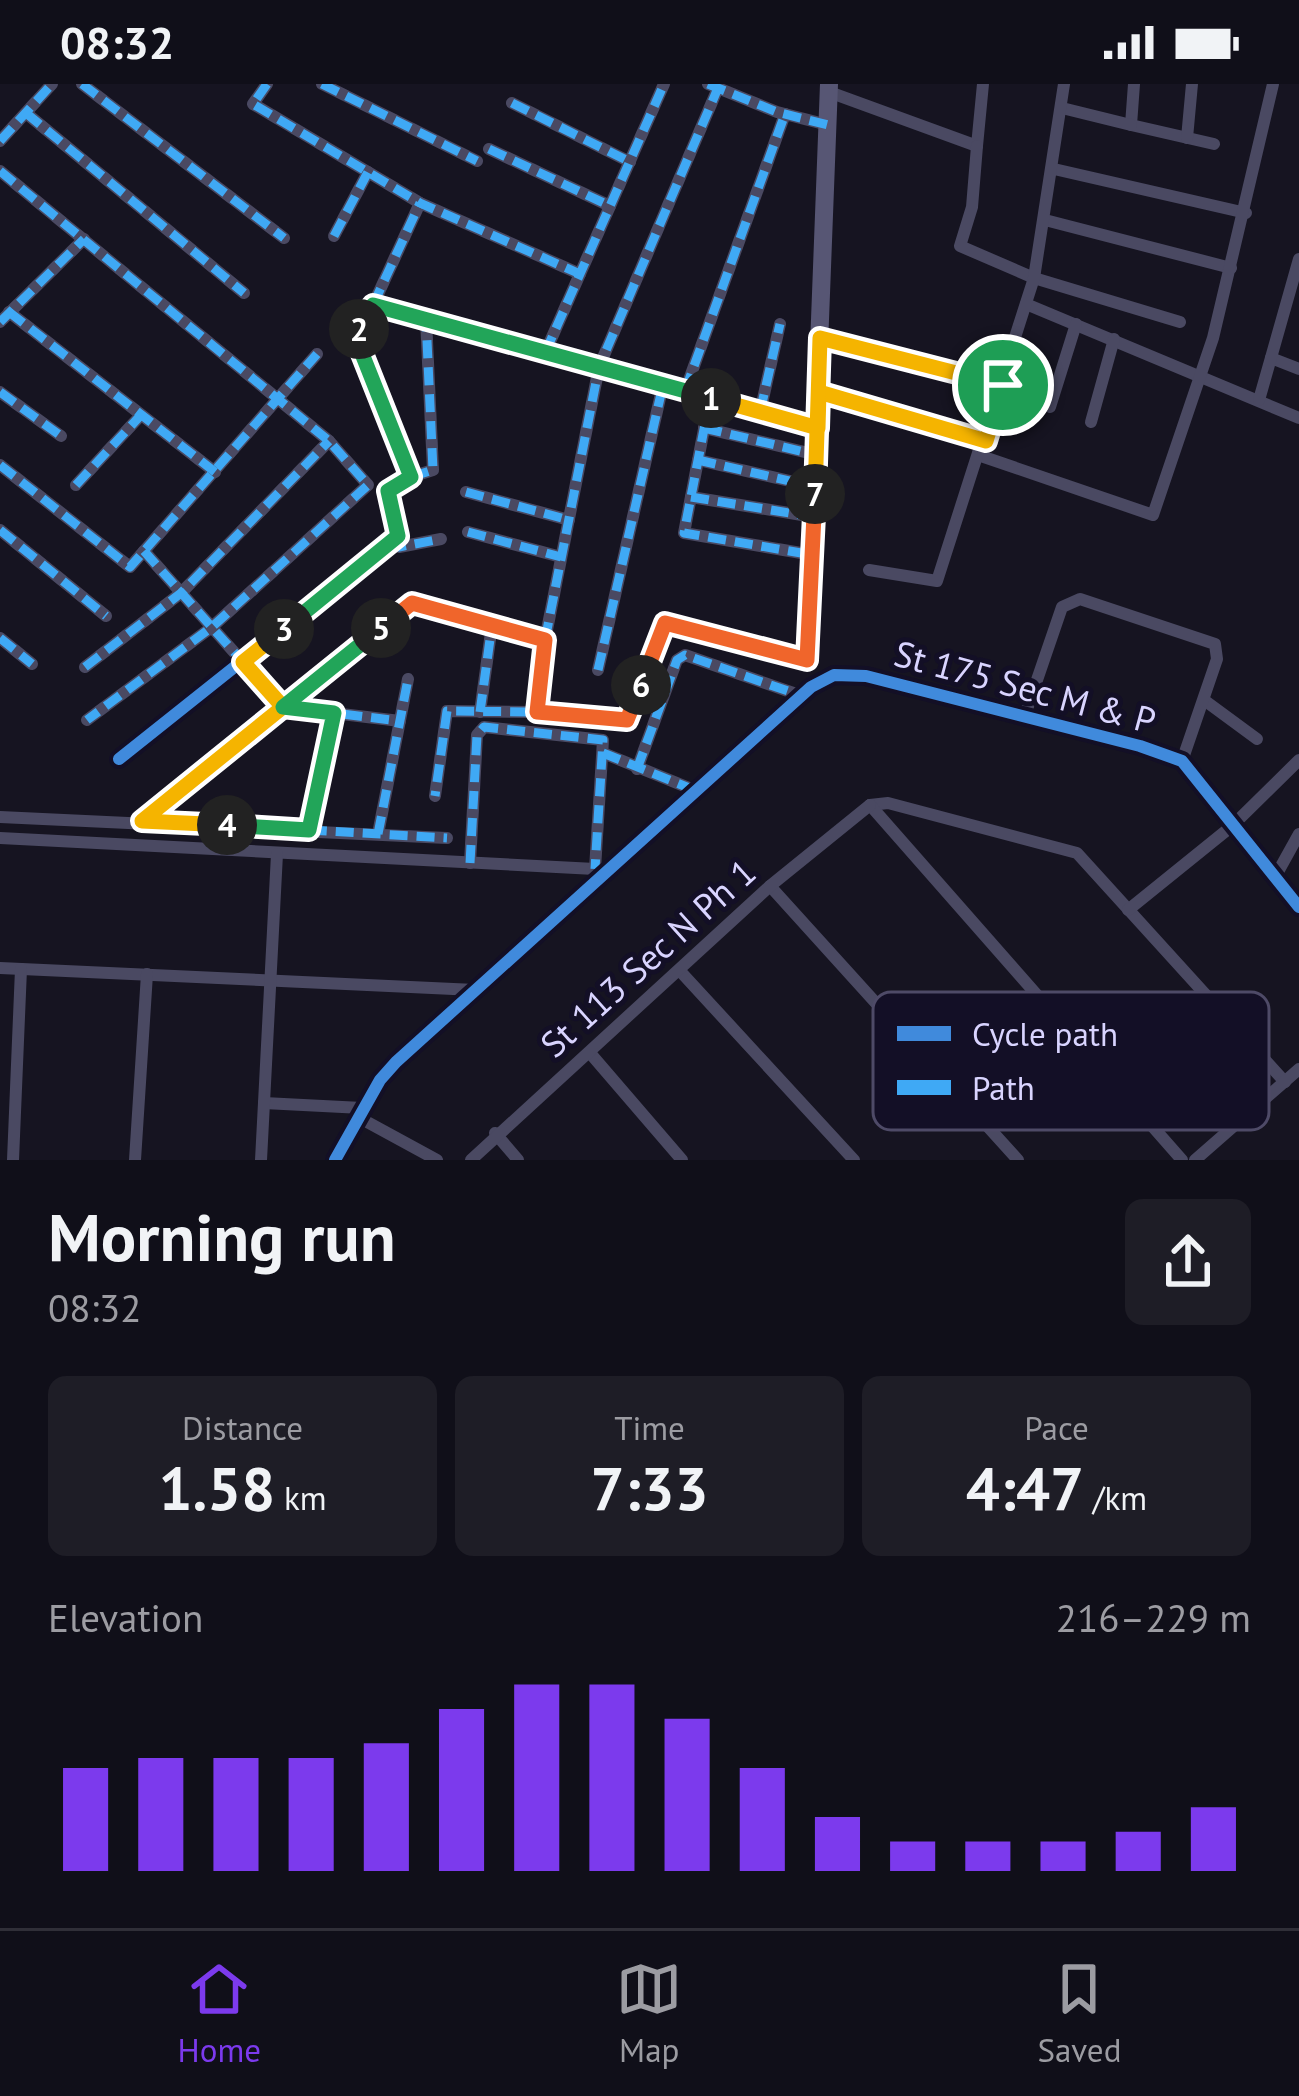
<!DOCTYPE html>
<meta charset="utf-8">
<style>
:root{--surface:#100f19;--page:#1e1d26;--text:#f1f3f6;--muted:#9c9ca2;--line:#302f38;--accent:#7c3aed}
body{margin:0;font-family:"PT Sans",sans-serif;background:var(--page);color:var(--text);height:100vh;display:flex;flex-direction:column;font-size:45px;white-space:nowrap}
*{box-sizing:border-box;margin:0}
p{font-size:39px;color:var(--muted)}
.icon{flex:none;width:66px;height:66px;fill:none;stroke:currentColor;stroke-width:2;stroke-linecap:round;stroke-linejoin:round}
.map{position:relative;height:1076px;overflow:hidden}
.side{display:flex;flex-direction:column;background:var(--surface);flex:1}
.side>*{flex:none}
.pin{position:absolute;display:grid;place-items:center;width:102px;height:102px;color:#fff;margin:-51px;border:6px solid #fff;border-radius:50%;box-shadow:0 3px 12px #0007}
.km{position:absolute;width:60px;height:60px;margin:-30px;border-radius:50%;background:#222;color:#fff;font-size:33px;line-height:60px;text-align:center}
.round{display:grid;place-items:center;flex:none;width:126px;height:126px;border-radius:18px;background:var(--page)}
.headline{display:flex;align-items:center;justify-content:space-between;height:204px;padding:0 48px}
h1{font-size:66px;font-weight:700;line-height:90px}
.figures{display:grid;grid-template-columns:repeat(3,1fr);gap:18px;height:204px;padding:12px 48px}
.figures div{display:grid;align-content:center;border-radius:18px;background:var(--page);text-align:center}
.figures b{font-size:60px;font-weight:700}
.figures small{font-size:33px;font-weight:400}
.figures p{font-size:33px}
.chart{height:336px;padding:24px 48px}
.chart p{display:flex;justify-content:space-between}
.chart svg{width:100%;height:216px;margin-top:12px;stroke:var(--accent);stroke-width:6}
.status{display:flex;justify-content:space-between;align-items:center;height:84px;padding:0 60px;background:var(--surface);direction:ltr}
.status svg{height:33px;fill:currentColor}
.tabs{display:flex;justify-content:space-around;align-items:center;height:168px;border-top:3px solid var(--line);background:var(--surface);font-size:33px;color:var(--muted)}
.tabs a{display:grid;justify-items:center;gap:6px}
.tabs .selected{color:var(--accent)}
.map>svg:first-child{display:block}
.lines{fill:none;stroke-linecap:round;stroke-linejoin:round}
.street{stroke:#4a4962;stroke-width:12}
.secondary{stroke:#575674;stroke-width:18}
.quiet{stroke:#3fa9f5;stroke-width:9;stroke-dasharray:18 9;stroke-linecap:butt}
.cycleway-casing{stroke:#130f26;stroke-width:20}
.cycleway{stroke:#408adc;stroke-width:12}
.split-1-casing{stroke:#fff;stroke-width:24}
.split-2-casing{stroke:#fff;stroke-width:24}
.split-3-casing{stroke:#fff;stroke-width:24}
.split-4-casing{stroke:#fff;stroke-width:24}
.split-5-casing{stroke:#fff;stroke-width:24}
.split-6-casing{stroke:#fff;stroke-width:24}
.split-7-casing{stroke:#fff;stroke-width:24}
.split-8-casing{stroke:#fff;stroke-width:24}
.split-1{stroke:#f5b400;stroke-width:15}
.split-2{stroke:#22a559;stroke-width:15}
.split-3{stroke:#22a559;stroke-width:15}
.split-4{stroke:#f5b400;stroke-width:15}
.split-5{stroke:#22a559;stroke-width:15}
.split-6{stroke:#f0652b;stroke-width:15}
.split-7{stroke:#f0652b;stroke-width:15}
.split-8{stroke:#f5b400;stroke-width:15}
.labels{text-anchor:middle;stroke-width:10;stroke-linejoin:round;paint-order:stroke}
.street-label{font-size:36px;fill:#d9d4ff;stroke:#130f26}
.key{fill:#130f26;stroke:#4e4a67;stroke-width:3}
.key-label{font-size:33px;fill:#d9d4ff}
</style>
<div class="status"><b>08:32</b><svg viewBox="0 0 49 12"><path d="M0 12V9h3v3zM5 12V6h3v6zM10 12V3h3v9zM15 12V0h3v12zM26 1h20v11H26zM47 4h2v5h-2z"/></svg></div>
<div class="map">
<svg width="1299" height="1076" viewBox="0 0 1299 1076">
<rect width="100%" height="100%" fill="#161421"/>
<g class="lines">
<g class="street">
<path d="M 82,0 L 284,154"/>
<path d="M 267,0 L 253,20 L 420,119 L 580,190"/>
<path d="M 322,0 L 477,77"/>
<path d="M 708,0 L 777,28 L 828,41"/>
<path d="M 1134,0 L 1131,41 L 1214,60"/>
<path d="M 829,8 L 977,62 L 983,0"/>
<path d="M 512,19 L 630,78"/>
<path d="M 1062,24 L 1131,41"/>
<path d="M 26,29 L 244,209"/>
<path d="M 1187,54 L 1192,0"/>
<path d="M 0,57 L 52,0"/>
<path d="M 977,62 L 972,123 L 960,162 L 1034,194 L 1180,238"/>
<path d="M 489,65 L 610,122"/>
<path d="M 1054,85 L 1246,129"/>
<path d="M 0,87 L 329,357 L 368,401 L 212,543 L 87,636"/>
<path d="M 1045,136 L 1231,184"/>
<path d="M 334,152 L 368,88"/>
<path d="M 1026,220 L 1299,334"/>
<path d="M 373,221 L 420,119"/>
<path d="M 9,228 L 215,388"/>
<path d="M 0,238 L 84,155"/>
<path d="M 820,254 L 1003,301"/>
<path d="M 545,269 L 664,0"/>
<path d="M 1271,274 L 1299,285"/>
<path d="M 685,307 L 785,30"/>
<path d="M 0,308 L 61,352"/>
<path d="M 819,308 L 986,357"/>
<path d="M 710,314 L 684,449 L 813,471"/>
<path d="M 1259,316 L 1299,175"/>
<path d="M 1050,323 L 1076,240"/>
<path d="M 760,328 L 780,240"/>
<path d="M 1091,338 L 1114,255"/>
<path d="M 704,344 L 817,371"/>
<path d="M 981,372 L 1153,431 L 1213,254 L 1273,0"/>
<path d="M 698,376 L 816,403"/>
<path d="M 0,381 L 130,483 L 317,270"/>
<path d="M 411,393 L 433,386 L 426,235"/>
<path d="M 76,401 L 141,331"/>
<path d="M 466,408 L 569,436"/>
<path d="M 691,413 L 814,433"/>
<path d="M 0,446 L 106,532"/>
<path d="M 468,448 L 561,473"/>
<path d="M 399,452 L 399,463 L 441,455"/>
<path d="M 144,467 L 283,623 L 412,519 L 545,556 L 537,628 L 447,627 L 435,712"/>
<path d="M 869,486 L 937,497 L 1034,194 L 1064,0"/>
<path d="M 0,554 L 32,580"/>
<path d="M 545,556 L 599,283 L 718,4"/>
<path d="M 85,583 L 181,509 L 329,357"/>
<path d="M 598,586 L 663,301"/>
<path d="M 1204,616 L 1257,655"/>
<path d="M 480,628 L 492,541"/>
<path d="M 537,628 L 627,636 L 665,539 L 807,576"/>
<path d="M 1025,631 L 1062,523 L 1080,515 L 1215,560 L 1217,575 L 1182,677"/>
<path d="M 603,669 L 699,708"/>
<path d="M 119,675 L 399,452 L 388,407 L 411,393 L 355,252 L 373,221 L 817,344"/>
<path d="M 637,685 L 677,576 L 685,571 L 802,612"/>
<path d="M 870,721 L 888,719 L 1077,769 L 1285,998"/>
<path d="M 870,721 L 1182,1076"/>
<path d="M 0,733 L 447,754"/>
<path d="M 142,737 L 283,623 L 400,637"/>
<path d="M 309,746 L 334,629"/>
<path d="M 378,750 L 408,595"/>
<path d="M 0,754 L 595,785 L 606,792"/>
<path d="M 470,779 L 477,651 L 484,643 L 603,656 L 595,785"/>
<path d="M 1274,795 L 1299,750"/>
<path d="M 770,802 L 1018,1076"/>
<path d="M 1128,826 L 1232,742 L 1299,676"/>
<path d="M 0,884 L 475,906"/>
<path d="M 680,887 L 854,1076"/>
<path d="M 590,969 L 682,1076"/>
<path d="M 264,1019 L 362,1024"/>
<path d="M 358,1033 L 437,1076"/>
<path d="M 495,1049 L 518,1076"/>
<path d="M 13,1076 L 21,885"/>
<path d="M 135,1076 L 147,890"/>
<path d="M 261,1076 L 277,770"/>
<path d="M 471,1076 L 770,802 L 870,721"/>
<path d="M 1195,1076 L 1299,985"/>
</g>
<g class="secondary">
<path d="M 807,576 L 829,0"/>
<path d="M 335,1076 L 380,996 L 396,978 L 811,603 L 834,591 L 866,592 L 1140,662 L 1182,677 L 1299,823"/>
</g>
<g class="quiet">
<path d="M 82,0 L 284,154"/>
<path d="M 267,0 L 253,20 L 420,119 L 580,190"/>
<path d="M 322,0 L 477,77"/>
<path d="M 708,0 L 777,28 L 828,41"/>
<path d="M 512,19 L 630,78"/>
<path d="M 26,29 L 244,209"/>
<path d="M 0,57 L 52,0"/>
<path d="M 489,65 L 610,122"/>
<path d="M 0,87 L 329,357 L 368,401 L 212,543 L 87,636"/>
<path d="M 334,152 L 368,88"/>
<path d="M 373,221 L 420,119"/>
<path d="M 9,228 L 215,388"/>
<path d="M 0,238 L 84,155"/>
<path d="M 545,269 L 664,0"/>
<path d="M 685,307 L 785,30"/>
<path d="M 0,308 L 61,352"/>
<path d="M 710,314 L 684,449 L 813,471"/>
<path d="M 760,328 L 780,240"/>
<path d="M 704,344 L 817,371"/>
<path d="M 698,376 L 816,403"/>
<path d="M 0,381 L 130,483 L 317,270"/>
<path d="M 411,393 L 433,386 L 426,235"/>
<path d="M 76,401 L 141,331"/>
<path d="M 466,408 L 569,436"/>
<path d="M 691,413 L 814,433"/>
<path d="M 0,446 L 106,532"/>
<path d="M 468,448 L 561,473"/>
<path d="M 399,452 L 399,463 L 441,455"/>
<path d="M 144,467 L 283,623 L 412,519 L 545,556 L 537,628 L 447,627 L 435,712"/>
<path d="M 0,554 L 32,580"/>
<path d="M 545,556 L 599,283 L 718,4"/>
<path d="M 85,583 L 181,509 L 329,357"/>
<path d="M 598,586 L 663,301"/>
<path d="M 480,628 L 492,541"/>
<path d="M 537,628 L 627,636 L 665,539 L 807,576"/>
<path d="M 603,669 L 699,708"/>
<path d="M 637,685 L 677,576 L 685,571 L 802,612"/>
<path d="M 142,737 L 283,623 L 400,637"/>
<path d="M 174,738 L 447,754"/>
<path d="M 309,746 L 334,629"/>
<path d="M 378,750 L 408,595"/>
<path d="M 470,779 L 477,651 L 484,643 L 603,656 L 595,785"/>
</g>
<defs>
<g id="cycleway">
<path d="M 119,675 L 399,452 L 388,407 L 411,393 L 355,252 L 373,221 L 817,344"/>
<path d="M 335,1076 L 380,996 L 396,978 L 811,603 L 834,591 L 866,592 L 1140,662 L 1182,677 L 1299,823"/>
</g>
</defs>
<use href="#cycleway" class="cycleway-casing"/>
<use href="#cycleway" class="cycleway"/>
</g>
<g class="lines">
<defs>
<path id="split-1" d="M 711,314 L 818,344 L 819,308 L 986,357 L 1003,301"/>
<path id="split-2" d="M 359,245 L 373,221 L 711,314"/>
<path id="split-3" d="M 284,545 L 398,452 L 388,407 L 411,393 L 355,252 L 359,245"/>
<path id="split-4" d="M 227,741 L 142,737 L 283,623 L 243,578 L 284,545"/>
<path id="split-5" d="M 227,741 L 309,746 L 334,629 L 283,623 L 381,544"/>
<path id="split-6" d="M 381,544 L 412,519 L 545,556 L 537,628 L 627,636 L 641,601"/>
<path id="split-7" d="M 641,601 L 665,539 L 807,576 L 815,410"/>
<path id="split-8" d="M 815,410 L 820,254 L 1003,301"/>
</defs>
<use href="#split-1" class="split-1-casing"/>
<use href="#split-2" class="split-2-casing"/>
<use href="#split-3" class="split-3-casing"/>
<use href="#split-4" class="split-4-casing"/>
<use href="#split-5" class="split-5-casing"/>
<use href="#split-6" class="split-6-casing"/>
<use href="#split-7" class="split-7-casing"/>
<use href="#split-8" class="split-8-casing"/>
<use href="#split-1" class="split-1"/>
<use href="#split-2" class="split-2"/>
<use href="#split-3" class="split-3"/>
<use href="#split-4" class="split-4"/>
<use href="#split-5" class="split-5"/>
<use href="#split-6" class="split-6"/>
<use href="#split-7" class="split-7"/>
<use href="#split-8" class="split-8"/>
</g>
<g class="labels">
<g class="street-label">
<text transform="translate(1025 603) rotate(15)" y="13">St 175 Sec M &amp; P</text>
<text transform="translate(648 874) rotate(-42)" y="13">St 113 Sec N Ph 1</text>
</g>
</g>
<rect x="873" y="908" width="396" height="138" rx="18" class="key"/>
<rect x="897" y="942" width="54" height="15" fill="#408adc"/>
<rect x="897" y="996" width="54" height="15" fill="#3fa9f5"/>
<g class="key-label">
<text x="972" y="962">Cycle path</text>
<text x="972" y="1016">Path</text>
</g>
</svg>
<div class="pin" style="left:1003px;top:301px;background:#1e9e55"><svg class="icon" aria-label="arrive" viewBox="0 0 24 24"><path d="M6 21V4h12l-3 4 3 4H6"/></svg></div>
<b class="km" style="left:711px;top:314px">1</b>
<b class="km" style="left:359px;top:245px">2</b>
<b class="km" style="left:284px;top:545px">3</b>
<b class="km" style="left:227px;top:741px">4</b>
<b class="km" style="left:381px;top:544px">5</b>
<b class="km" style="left:641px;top:601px">6</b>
<b class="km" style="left:815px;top:410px">7</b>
</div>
<section class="side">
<div class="headline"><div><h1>Morning run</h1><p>08:32</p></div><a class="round"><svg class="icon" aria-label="share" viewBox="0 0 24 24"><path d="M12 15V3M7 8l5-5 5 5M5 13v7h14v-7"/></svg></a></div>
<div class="figures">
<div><p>Distance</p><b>1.58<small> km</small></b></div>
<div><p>Time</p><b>7:33</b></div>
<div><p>Pace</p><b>4:47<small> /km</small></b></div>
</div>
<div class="chart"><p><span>Elevation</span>216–229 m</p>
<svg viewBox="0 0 160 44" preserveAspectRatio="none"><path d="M5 44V23M15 44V21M25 44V21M35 44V21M45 44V18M55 44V11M65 44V6M75 44V6M85 44V13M95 44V23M105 44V33M115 44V38M125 44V38M135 44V38M145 44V36M155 44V31"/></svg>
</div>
</section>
<nav class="tabs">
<a class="selected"><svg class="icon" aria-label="home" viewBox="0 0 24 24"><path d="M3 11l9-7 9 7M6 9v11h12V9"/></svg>Home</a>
<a><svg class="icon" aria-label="map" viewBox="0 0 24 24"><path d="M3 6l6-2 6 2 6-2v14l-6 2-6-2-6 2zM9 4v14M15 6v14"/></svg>Map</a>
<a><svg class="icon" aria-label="saved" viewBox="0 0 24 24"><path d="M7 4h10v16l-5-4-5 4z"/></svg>Saved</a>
</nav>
